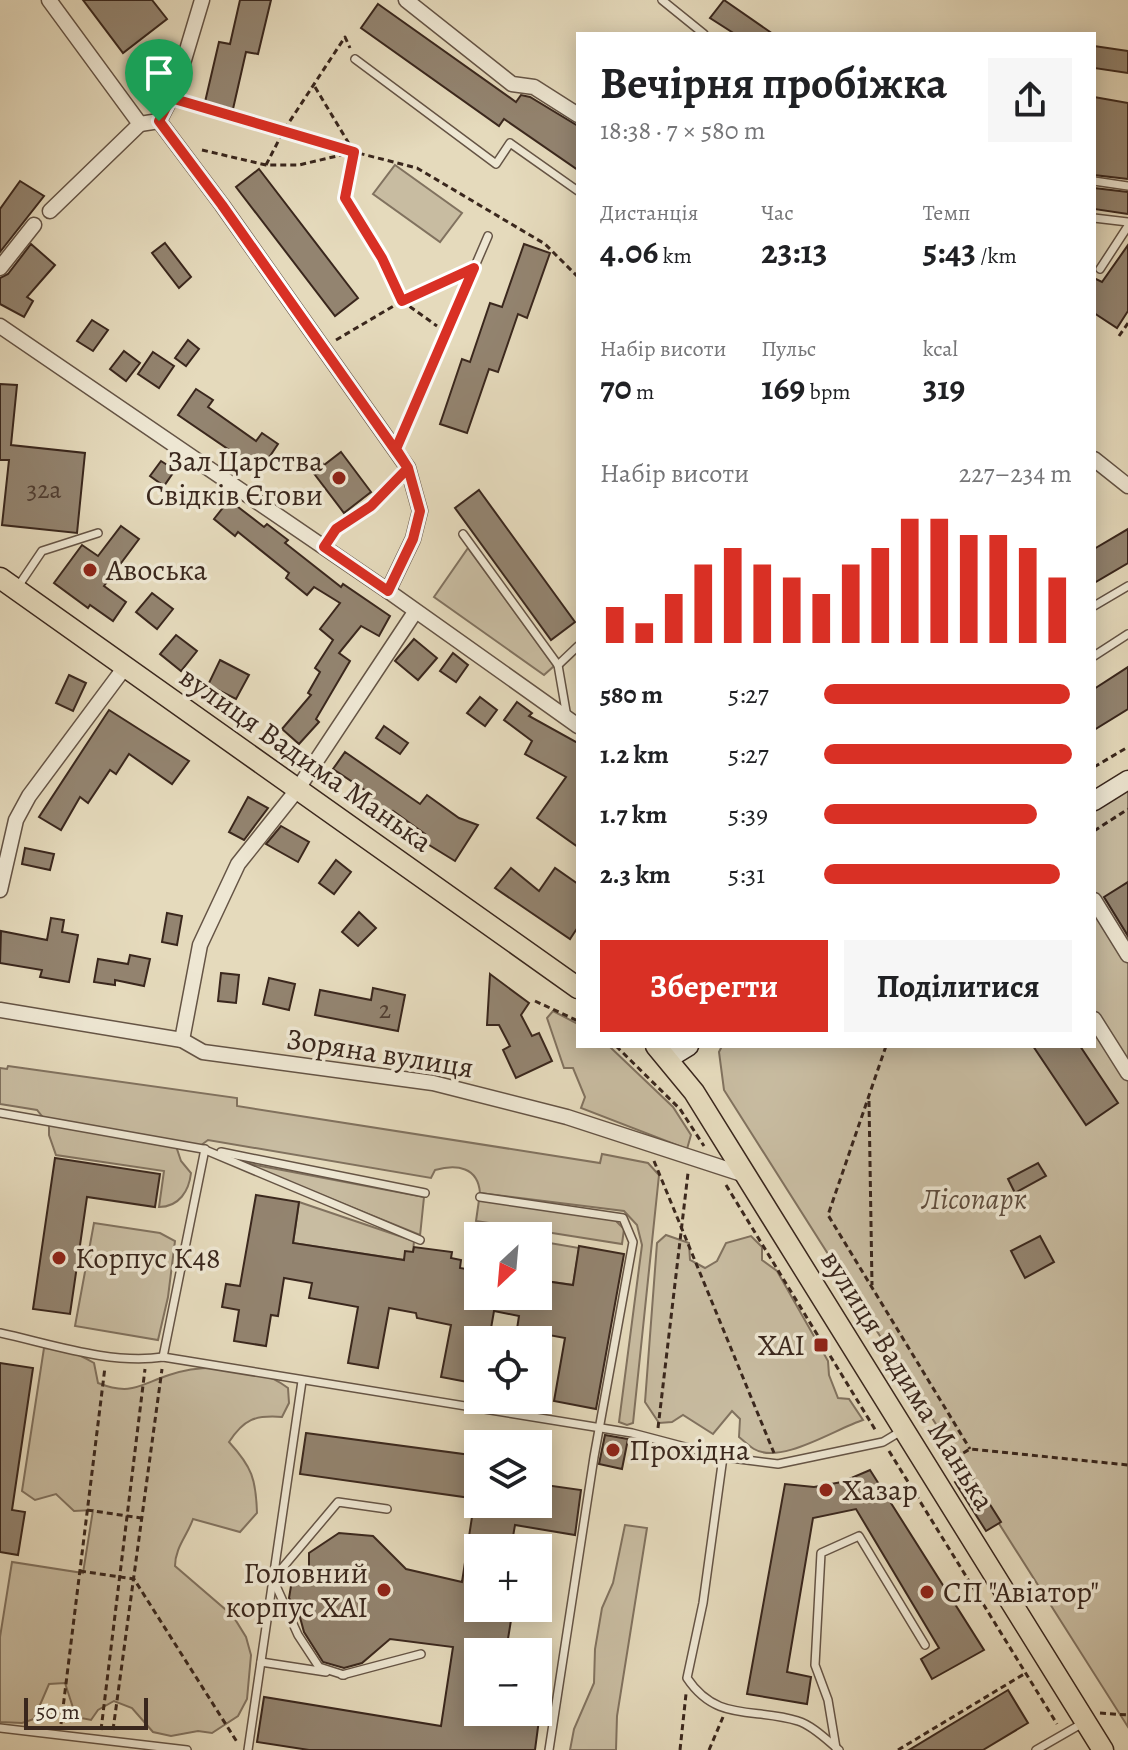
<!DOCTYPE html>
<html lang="uk">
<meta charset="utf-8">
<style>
:root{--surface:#fff;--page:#f6f6f6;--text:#202124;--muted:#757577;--accent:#d93025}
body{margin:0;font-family:Alegreya,serif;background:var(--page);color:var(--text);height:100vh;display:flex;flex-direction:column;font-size:30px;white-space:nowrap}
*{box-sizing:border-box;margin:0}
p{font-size:26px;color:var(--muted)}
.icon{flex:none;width:44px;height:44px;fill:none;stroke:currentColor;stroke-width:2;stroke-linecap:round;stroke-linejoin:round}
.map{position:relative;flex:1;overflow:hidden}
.sheet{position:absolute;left:576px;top:32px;width:520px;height:1016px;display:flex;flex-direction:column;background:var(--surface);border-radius:0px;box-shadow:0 4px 20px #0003}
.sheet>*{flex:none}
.needle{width:52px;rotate:206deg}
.controls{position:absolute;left:464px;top:1222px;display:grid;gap:16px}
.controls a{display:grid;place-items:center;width:88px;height:88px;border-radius:0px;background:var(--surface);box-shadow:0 4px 20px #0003;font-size:40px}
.scale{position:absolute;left:24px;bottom:20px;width:124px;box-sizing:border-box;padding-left:8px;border:4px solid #3a271d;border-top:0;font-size:22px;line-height:28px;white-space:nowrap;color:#3a271d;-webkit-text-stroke:6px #eee7d3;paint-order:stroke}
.pin{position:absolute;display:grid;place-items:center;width:68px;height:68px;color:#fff;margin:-82px -34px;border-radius:50% 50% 50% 0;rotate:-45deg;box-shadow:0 0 8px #0007}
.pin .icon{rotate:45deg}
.round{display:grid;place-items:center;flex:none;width:84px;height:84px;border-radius:0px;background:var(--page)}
.headline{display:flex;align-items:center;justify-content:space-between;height:136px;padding:0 24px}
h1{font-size:44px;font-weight:600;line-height:60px}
.metrics{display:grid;grid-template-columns:repeat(3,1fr);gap:12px;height:136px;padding:8px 24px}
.metrics div{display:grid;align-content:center}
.metrics b{font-size:34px;font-weight:600}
.metrics small{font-size:22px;font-weight:400}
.metrics p{font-size:22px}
.chart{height:224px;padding:16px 24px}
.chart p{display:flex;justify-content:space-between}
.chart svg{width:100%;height:144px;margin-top:8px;stroke:var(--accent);stroke-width:6}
.cta{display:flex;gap:16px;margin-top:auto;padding:16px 24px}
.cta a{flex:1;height:92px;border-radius:0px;background:var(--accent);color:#fff;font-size:32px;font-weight:600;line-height:92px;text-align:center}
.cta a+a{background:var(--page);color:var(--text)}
ul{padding:0 24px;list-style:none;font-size:26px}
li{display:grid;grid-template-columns:128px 96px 1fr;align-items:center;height:60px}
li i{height:20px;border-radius:10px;background:var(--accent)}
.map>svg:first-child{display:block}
.green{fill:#c8bca1;stroke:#81725f;stroke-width:2}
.building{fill:#938470;stroke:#3a271d;stroke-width:2}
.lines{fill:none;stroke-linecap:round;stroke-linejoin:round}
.lane-casing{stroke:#655445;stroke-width:10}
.street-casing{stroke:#655445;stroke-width:17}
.secondary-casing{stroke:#3a271d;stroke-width:21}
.primary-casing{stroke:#3a271d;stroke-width:23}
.path{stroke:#3a271d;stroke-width:3;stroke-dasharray:6 4;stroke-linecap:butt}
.lane{stroke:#eee7d3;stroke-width:7}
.street{stroke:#eee7d3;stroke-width:14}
.secondary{stroke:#eee7d3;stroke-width:18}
.primary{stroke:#e5dabc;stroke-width:20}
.route-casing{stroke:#fff;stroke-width:16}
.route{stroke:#d93025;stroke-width:10}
.poi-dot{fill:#8f2418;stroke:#eee7d3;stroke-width:3}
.labels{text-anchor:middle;stroke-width:7;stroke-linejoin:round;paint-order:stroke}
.number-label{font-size:26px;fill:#503e32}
.poi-label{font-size:30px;fill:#3a271d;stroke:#eee7d3;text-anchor:start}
.street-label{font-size:30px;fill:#3a271d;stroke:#eee7d3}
.park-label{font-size:30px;font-style:italic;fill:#5e4c3e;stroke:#eee7d3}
</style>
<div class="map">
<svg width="1128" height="1750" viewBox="0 0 1128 1750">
<rect width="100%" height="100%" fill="#e5dabc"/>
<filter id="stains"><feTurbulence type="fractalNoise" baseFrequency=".0025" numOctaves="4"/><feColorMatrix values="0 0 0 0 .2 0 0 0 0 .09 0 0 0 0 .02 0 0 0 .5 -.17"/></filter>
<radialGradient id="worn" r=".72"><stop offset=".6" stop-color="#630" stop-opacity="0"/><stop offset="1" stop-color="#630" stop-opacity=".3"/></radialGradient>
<g class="green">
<path d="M 395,165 L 462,213 L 440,242 L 373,194 Z"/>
<path d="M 468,548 L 554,666 L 544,675 L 434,597 Z"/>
<path d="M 1128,787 L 1128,1727 L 724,1090 L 719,1052 L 722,1046 L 1094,1046 L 1094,809 Z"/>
<path d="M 553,1011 L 578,1024 L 578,1046 L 609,1046 L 673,1107 L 691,1135 L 687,1149 L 581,1108 L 585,1097 L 573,1068 L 564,1068 L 547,1018 Z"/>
<path d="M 8,1066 L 237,1098 L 237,1106 L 600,1163 L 602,1154 L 648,1163 L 659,1175 L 633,1423 L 627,1425 L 619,1422 L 642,1245 L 637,1225 L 624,1211 L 480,1193 C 478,1167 457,1164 435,1170 L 431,1178 L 208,1140 L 200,1146 L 189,1143 L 176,1146 L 181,1161 L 191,1173 C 189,1191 179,1207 159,1207 L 164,1171 L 56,1155 L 49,1135 L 49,1125 L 37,1110 L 0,1104 L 0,1068 L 7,1069 Z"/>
<path d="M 240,1162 L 424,1197 L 420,1236 L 420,1235 Z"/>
<path d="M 479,1200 L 615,1220 L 624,1229 L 622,1244 L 476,1221 Z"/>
<path d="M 299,1202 L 414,1241 L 413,1252 L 404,1260 L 293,1243 Z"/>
<path d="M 94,1223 L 160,1233 L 175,1241 L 168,1297 L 158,1340 L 75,1326 Z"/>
<path d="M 666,1235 L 689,1243 L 690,1260 L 705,1268 L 717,1261 L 726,1243 L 751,1236 L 762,1247 L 762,1260 L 777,1271 L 828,1361 L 829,1375 L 838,1398 L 849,1399 L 863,1420 C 835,1429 781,1465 754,1449 C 749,1446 744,1441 739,1437 L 740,1419 L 732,1411 L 713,1434 L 683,1415 L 672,1422 L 659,1423 L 645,1402 L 657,1243 Z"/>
<path d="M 538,1241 L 579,1248 L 573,1285 L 538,1280 Z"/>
<path d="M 44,1348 C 64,1348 77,1353 94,1363 L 98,1383 C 131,1396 139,1385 169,1375 C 203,1363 259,1365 288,1388 L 289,1403 L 282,1417 C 255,1415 244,1419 229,1442 C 252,1467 256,1479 257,1513 L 240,1532 L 193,1519 C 187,1536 175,1548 175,1566 L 233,1616 L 246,1637 L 251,1655 L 247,1699 L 238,1716 L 212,1733 L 198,1731 L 171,1736 L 153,1732 L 132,1708 L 114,1701 L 98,1710 L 91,1720 L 76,1717 L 65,1683 L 49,1684 L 34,1719 L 22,1723 L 0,1722 L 0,1637 L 12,1562 L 83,1573 L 93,1510 L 74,1511 L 56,1494 L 35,1500 L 22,1491 Z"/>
<path d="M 625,1525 L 647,1528 L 617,1716 L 616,1750 L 570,1750 L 574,1729 L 594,1683 L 595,1649 L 602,1608 L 613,1583 Z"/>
</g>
<g class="building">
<path d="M 83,0 L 152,0 L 167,19 L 123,53 Z"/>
<path d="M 240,0 L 271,0 L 258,54 L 246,52 L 233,109 L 205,102 L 219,42 L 230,44 Z"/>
<path d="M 724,0 L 773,34 L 735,34 L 710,18 Z"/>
<path d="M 378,4 L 516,102 L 521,95 L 530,97 L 578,126 L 578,170 L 504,119 L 499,126 L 361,28 Z"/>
<path d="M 1094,46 L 1128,51 L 1128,73 L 1094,68 Z"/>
<path d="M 1094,97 L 1128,103 L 1128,179 L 1094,175 Z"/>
<path d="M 259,169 L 358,298 L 335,316 L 236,187 Z"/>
<path d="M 20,181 L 44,196 L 0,252 L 0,209 Z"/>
<path d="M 1094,188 L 1128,192 L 1128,214 L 1094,209 Z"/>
<path d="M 165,243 L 191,277 L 179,288 L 152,253 Z"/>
<path d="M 31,244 L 55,265 L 27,297 L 33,301 L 24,317 L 0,304 L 0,278 L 8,274 Z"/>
<path d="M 524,244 L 550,253 L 527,318 L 518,314 L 498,372 L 489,369 L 467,433 L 440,424 L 462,359 L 470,362 L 490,303 L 502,307 Z"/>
<path d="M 1128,245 L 1128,311 L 1117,328 L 1094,313 L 1094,278 L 1102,282 Z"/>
<path d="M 92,320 L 108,330 L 93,351 L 77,341 Z"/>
<path d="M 188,340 L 199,349 L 186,366 L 175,358 Z"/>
<path d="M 124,351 L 140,363 L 126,381 L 110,369 Z"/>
<path d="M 153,352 L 174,366 L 159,388 L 138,374 Z"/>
<path d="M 0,384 L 17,385 L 11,445 L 85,453 L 77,533 L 2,525 L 9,460 L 0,460 Z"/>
<path d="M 196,389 L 213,400 L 208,407 L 256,441 L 262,433 L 278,444 L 260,471 L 178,415 Z"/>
<path d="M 341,452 L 371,492 L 344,513 L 306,463 L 317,455 L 324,465 Z"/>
<path d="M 161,461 L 175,470 L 164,486 L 150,476 Z"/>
<path d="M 479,490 L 575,622 L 551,640 L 455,508 Z"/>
<path d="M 229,500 L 264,527 L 267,524 L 288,540 L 285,543 L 341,587 L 343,584 L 390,616 L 379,636 L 361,626 L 339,653 L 350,661 L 316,719 L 319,722 L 299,744 L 282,729 L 311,695 L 308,693 L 320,672 L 315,668 L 333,640 L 320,629 L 340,603 L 314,587 L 307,595 L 286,578 L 289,573 L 238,532 L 235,536 L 214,519 Z"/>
<path d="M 121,526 L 139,539 L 104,586 L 126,602 L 113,621 L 90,605 L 88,608 L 54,583 L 82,545 L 98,556 Z"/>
<path d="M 1128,529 L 1128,563 L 1094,583 L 1094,549 Z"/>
<path d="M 152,593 L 173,609 L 157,629 L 136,612 Z"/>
<path d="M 176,635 L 197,651 L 181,671 L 160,654 Z"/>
<path d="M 414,639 L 437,658 L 418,680 L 395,661 Z"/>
<path d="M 453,653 L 468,665 L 456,682 L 440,671 Z"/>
<path d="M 220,660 L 249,675 L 236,699 L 208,685 Z"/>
<path d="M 1128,667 L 1128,709 L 1094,730 L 1094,689 Z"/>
<path d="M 69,675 L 86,683 L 73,711 L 56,703 Z"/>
<path d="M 480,697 L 497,710 L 485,726 L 467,713 Z"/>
<path d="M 517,702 L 532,713 L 529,716 L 578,743 L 578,847 L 537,818 L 566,777 L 525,754 L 532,741 L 504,720 Z"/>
<path d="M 109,710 L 189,761 L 172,784 L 129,754 L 116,774 L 110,770 L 88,803 L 80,797 L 61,830 L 39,817 Z"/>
<path d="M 384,726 L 408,743 L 400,754 L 376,738 Z"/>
<path d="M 345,752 L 420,804 L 427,795 L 459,818 L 478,825 L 455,861 L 421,840 L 425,834 L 393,811 L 391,814 L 369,798 L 372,795 L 333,769 Z"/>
<path d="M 248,797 L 268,808 L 244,840 L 229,832 Z"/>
<path d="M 281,826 L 309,842 L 298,862 L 266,844 Z"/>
<path d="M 25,848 L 54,854 L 50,870 L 22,864 Z"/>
<path d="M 336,860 L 351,872 L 334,894 L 319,883 Z"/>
<path d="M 511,868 L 539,891 L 555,868 L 578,884 L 578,927 L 570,939 L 495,888 Z"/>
<path d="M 1128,882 L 1128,936 L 1104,897 Z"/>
<path d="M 359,912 L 376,928 L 358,946 L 342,932 Z"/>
<path d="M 167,913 L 182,916 L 177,945 L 162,942 Z"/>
<path d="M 51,918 L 64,920 L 62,932 L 78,935 L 69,982 L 40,977 L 42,970 L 0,963 L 1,931 L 47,940 Z"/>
<path d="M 130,955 L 150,959 L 144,986 L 115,980 L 115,985 L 94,982 L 98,959 L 128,964 Z"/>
<path d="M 221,973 L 239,975 L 236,1003 L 218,1001 Z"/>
<path d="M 490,974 L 529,1003 L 521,1015 L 532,1036 L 539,1033 L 552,1061 L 516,1078 L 503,1050 L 510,1046 L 499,1025 L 487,1025 Z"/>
<path d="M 269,978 L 295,984 L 289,1010 L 263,1004 Z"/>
<path d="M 373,988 L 405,995 L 398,1031 L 315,1015 L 320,990 L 371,1000 Z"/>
<path d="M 1033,1046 L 1080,1046 L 1118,1103 L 1086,1125 Z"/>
<path d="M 55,1158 L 160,1174 L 155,1207 L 87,1197 L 70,1314 L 33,1309 Z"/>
<path d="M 1038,1163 L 1046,1176 L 1015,1193 L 1008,1179 Z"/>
<path d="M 256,1195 L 299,1202 L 293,1243 L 404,1260 L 405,1251 L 413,1252 L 414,1247 L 452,1252 L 451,1258 L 461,1260 L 460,1268 L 478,1271 L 478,1296 L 538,1296 L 538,1280 L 573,1285 L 579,1246 L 624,1254 L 596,1409 L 554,1401 L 565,1338 L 517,1329 L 519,1316 L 494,1311 L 489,1340 L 478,1340 L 478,1384 L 441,1377 L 451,1325 L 417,1318 L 416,1313 L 389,1308 L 378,1368 L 348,1363 L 358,1307 L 309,1298 L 312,1283 L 284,1278 L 278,1316 L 271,1315 L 266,1346 L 234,1341 L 239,1310 L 222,1307 L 226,1284 L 240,1286 Z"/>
<path d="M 1040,1236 L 1054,1262 L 1025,1278 L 1011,1251 Z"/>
<path d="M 0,1363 L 33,1368 L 12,1510 L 25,1512 L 18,1555 L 0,1552 Z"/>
<path d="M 306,1433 L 478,1456 L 478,1499 L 300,1474 Z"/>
<path d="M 605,1435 L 628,1439 L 622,1469 L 599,1464 Z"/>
<path d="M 870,1470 L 984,1650 L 932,1679 L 921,1659 L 939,1648 L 856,1509 L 813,1518 L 787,1672 L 811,1677 L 807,1704 L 747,1694 L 785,1484 L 814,1487 L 842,1482 Z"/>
<path d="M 970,1473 L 1001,1522 L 986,1531 L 955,1482 Z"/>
<path d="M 538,1484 L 581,1490 L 575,1535 L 515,1525 L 511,1548 L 478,1548 L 478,1608 L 513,1608 L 507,1645 L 497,1644 L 496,1652 L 478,1652 L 478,1712 L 540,1712 L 535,1750 L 309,1750 L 257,1742 L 264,1697 L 441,1726 L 453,1647 L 390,1639 L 362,1663 L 344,1668 L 323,1662 L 304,1632 L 298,1610 L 289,1598 L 292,1580 L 309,1568 L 309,1553 L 339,1533 L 373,1536 L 406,1569 L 462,1582 L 474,1504 L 538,1504 Z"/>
<path d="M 1008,1690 L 1028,1723 L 983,1750 L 909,1750 Z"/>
</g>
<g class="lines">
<defs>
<g id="lane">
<path d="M 662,0 L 704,34"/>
<path d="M 355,59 L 496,164 L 510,143 L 578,191"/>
<path d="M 1094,181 L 1128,186"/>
<path d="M 1094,218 L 1128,222"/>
<path d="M 1100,269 L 1128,226"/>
<path d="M 396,449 L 488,236"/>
<path d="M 463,534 L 558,665 L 567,717"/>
<path d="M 17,588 L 42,551 L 98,533"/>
<path d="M 1094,606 L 1128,586"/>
<path d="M 1094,656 L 1128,634"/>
<path d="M 558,665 L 578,646"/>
<path d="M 0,1113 L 203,1149 L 420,1240"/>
<path d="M 221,1152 L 425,1193"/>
<path d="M 480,1197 L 623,1218 L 633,1242 L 594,1457 L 549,1750"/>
<path d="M 0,1333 C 51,1344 111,1365 163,1357 L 632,1433 L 723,1457 L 778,1464 L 883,1442 L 903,1430"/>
<path d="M 163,1357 L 205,1149"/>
<path d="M 723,1457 L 703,1603 L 687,1678 C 717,1723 754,1707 798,1721 C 812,1725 828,1741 839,1750"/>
<path d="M 261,1662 L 326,1672"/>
<path d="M 342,1675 L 421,1654"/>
<path d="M 344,1675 L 319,1667 L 298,1635 L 273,1579 L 338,1502 L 387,1509"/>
<path d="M 0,1728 L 187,1750"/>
<path d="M 836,1748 L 828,1700 L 815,1665 L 821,1553 L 859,1536 L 925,1645"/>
<path d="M 248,1750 L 302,1381"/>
<path d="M 1036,1750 L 1083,1723"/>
</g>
<g id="street">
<path d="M 49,0 L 140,124 L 159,121"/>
<path d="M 406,0 L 512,84 L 534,87 L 578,115"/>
<path d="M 159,121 L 222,205 L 408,468 L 420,511 L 413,539 L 388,591"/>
<path d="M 159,121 L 175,90 L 202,0"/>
<path d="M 50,211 L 140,124"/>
<path d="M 0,268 L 34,225"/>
<path d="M 0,326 L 388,591 L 578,726"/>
<path d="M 1094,459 L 1128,486"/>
<path d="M 0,890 L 16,820 L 29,796 L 125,667"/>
<path d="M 1094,900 L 1128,955"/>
<path d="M 0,1010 L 182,1040 L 203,1052 L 433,1083 L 567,1117 L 745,1175"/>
<path d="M 1094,1019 L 1128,1073"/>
<path d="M 182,1040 L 200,945 L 238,864 L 297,790 L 415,612"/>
</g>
<g id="secondary">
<path d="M 1094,801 L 1128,780"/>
<path d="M 668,1059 L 689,1046"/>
</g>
<g id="primary">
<path d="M 0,578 L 578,988"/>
<path d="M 656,1046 L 694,1092 L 1103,1750"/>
</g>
</defs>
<use href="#lane" class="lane-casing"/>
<use href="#street" class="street-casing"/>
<use href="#secondary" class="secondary-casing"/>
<use href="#primary" class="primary-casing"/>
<g class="path">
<path d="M 315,87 L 354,152 L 345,198 L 382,258 L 402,301 L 437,326"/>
<path d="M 185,102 L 350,151"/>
<path d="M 202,150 L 266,165 L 299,165 L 354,152 L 417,168 L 545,244 L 578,277"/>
<path d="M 266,165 L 284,130 L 345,37 L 350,48"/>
<path d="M 1119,336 L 1128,323"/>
<path d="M 336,340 L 402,301 L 460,275"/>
<path d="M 332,534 L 347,521 L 371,506 L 395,479"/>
<path d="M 1094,767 L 1128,747"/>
<path d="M 1094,831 L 1128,809"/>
<path d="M 535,1001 L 578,1021"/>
<path d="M 616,1046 L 680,1109 L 704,1146"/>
<path d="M 886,1046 L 828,1215 L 970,1449"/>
<path d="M 869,1101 L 872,1285"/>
<path d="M 654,1161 L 774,1453"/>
<path d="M 726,1185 L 876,1431"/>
<path d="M 658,1428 L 688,1173"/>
<path d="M 889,1451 L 1057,1724"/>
<path d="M 946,1463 L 970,1449 L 1128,1465"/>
<path d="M 87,1510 L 141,1518"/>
<path d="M 80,1571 L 134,1579 L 237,1742"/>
<path d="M 1100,1713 L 1128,1715"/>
<path d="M 61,1724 L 105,1367"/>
<path d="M 101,1730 L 145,1369"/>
<path d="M 113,1730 L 162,1369"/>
<path d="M 680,1750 L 686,1694"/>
<path d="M 709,1750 L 723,1717"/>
<path d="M 898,1750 L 1024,1674"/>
</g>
<use href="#lane" class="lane"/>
<use href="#street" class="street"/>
<use href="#secondary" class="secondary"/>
<use href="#primary" class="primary"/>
</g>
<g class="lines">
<defs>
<path id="route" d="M 159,121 L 222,205 L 408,468 L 420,511 L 413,539 L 388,591 L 324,547 L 336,529 L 371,506 L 408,468 L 396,449 L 474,268 L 402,301 L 382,258 L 345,198 L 354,152 L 171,98 L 159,121"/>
</defs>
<use href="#route" class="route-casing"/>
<use href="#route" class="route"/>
</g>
<g class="poi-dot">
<circle cx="339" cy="478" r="8"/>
<circle cx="90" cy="570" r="8"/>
<circle cx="59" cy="1258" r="8"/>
<rect x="813" y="1337" width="16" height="16" rx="4"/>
<circle cx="613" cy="1450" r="8"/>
<circle cx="826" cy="1490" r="8"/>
<circle cx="384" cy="1590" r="8"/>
<circle cx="927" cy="1592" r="8"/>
</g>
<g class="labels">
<g class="number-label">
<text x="44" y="498">32а</text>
<text x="385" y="1018">2</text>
</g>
<g class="poi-label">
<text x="323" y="471" text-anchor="end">Зал Царства<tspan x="323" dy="34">Свідків Єгови</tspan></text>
<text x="106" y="580">Авоська</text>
<text x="75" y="1268">Корпус К48</text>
<text x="805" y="1355" text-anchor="end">ХАІ</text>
<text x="629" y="1460">Прохідна</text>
<text x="842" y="1500">Хазар</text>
<text x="368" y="1583" text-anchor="end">Головний<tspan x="368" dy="34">корпус ХАІ</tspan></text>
<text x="943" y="1602">СП "Авіатор"</text>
</g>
<g class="street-label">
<text transform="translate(306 759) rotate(35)" y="10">вулиця Вадима Манька</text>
<text transform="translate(380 1053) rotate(9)" y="10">Зоряна вулиця</text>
<text transform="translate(908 1380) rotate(58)" y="10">вулиця Вадима Манька</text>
</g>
<g class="park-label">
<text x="974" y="1209">Лісопарк</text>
</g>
</g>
<rect width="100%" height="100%" filter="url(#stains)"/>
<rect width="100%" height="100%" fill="url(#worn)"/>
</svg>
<div class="controls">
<a><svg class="needle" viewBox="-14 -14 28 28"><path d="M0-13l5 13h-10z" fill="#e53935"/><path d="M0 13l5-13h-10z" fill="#757577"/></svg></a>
<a><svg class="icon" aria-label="locate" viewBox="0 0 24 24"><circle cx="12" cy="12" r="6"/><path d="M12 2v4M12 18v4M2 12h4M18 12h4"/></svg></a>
<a><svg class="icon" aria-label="layers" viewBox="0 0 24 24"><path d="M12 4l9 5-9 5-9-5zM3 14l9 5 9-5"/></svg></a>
<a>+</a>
<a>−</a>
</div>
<div class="scale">50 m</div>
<div class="pin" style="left:159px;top:121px;background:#1e9e55"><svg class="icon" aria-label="arrive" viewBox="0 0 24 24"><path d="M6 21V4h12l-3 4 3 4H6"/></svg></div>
<section class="sheet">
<div class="headline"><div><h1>Вечірня пробіжка</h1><p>18:38 · 7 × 580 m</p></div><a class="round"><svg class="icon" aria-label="share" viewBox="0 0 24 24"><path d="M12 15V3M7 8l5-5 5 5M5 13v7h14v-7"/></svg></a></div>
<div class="metrics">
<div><p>Дистанція</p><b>4.06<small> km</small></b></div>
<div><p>Час</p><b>23:13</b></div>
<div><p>Темп</p><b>5:43<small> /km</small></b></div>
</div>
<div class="metrics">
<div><p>Набір висоти</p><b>70<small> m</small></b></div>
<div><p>Пульс</p><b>169<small> bpm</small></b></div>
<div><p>kcal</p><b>319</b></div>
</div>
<div class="chart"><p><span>Набір висоти</span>227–234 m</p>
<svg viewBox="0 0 160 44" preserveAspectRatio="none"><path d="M5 44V33M15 44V38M25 44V29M35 44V20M45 44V15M55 44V20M65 44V24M75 44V29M85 44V20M95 44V15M105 44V6M115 44V6M125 44V11M135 44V11M145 44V15M155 44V24"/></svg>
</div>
<ul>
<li><b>580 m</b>5:27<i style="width:99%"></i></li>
<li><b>1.2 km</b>5:27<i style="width:100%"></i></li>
<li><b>1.7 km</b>5:39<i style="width:86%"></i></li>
<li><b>2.3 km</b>5:31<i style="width:95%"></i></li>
</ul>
<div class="cta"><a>Зберегти</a><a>Поділитися</a></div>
</section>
</div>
